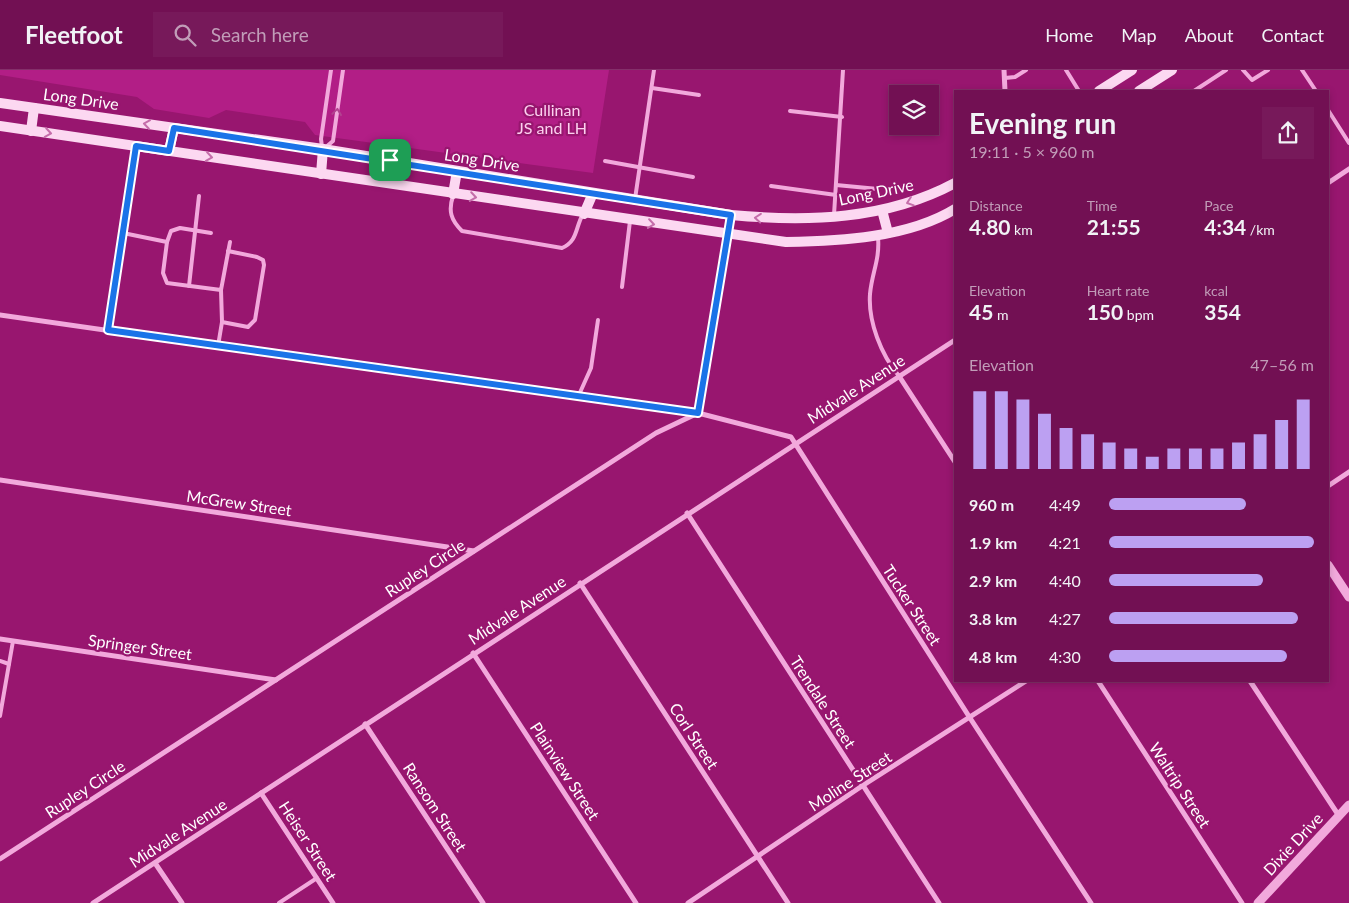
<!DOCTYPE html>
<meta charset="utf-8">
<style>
:root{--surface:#721053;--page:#77195a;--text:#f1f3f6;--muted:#c19db8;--line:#84306a;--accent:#bca0f2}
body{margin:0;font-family:Lato,sans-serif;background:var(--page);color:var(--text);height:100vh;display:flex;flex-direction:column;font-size:19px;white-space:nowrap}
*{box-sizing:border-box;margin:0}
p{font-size:16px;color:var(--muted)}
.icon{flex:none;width:28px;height:28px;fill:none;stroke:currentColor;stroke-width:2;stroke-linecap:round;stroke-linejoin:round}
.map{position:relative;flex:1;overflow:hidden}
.details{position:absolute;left:954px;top:20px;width:375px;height:592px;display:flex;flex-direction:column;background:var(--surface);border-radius:0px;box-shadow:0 2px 8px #0003,0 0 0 1px var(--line)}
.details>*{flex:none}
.tools{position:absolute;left:889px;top:15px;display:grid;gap:10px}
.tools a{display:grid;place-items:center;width:50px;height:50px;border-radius:0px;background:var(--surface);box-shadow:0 2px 8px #0003,0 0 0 1px var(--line);font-size:25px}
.pin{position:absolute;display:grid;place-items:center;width:42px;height:42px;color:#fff;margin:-21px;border-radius:10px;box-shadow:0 2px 8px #0006}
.round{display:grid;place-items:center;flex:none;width:52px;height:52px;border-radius:0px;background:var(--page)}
.overview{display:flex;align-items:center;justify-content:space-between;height:85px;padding:0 15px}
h1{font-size:28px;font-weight:700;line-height:38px}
.metrics{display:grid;grid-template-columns:repeat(3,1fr);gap:8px;height:85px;padding:5px 15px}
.metrics div{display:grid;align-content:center}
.metrics b{font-size:21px;font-weight:700}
.metrics small{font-size:14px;font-weight:400}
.metrics p{font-size:14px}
.chart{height:140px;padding:10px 15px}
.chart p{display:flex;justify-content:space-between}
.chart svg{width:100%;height:90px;margin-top:5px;stroke:var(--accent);stroke-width:6}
ul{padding:0 15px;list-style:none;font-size:16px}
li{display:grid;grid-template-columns:80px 60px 1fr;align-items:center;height:38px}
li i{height:12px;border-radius:6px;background:var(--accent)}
header{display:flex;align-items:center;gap:30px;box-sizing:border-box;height:70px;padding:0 25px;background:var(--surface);border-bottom:1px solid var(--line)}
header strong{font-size:24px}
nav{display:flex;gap:28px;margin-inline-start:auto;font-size:18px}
.search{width:350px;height:45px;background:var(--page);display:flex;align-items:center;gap:12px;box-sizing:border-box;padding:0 18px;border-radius:0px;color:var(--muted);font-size:19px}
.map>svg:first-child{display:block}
.green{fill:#b21e86}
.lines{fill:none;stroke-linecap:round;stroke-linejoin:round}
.service{stroke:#f2a9dc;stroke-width:4}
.minor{stroke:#f2a9dc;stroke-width:5}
.tertiary{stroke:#f2a9dc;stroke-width:9}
.secondary{stroke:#fcd8f1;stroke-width:10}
.oneway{stroke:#b34290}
.oneway2{stroke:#c56daa}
.route-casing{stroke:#fff;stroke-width:10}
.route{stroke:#1a73e8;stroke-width:6}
.labels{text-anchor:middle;stroke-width:4.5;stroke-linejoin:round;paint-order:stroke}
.street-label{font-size:16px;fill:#fff;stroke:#98166f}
.park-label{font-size:16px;fill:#fcd1ef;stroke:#98166f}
</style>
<header>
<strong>Fleetfoot</strong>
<div class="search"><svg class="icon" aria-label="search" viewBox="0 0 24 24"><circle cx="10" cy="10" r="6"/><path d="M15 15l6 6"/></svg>Search here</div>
<nav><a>Home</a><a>Map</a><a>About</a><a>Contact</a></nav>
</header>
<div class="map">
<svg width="1349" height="833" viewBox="0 0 1349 833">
<rect width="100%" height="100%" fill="#98166f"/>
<path class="green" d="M 0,0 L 609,0 L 593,103 L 315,65 L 305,52 L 226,40 L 209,48 L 154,39 L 137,27 L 0,5 Z"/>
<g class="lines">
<g class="service">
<path d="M 1066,0 L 1079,21"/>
<path d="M 1243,0 L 1252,10 L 1268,0"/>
<path d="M 1302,0 L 1316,21"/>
<path d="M 1005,8 L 1015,7 L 1026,0"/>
<path d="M 652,18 L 699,25"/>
<path d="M 1194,21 L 1226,0"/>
<path d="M 1328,40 L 1349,73"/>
<path d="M 790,41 L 842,47"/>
<path d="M 322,77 L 321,69 L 331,0"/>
<path d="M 326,77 L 333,71 L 343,0"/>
<path d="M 605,91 L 693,107"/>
<path d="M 836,115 L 878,119"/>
<path d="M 771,116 L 836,125"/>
<path d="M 453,126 C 448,141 451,150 462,161 L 562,178 C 578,171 575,158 583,144"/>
<path d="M 635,129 L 654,0"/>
<path d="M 834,145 L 843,0"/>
<path d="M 123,163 L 167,172 L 163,203 L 167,213 L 221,220 L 230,172"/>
<path d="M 878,167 C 880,190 872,202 870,224 C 868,251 881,285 899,306"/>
<path d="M 167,172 L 171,161 L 180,158 L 211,163"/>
<path d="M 189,216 L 199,126"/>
<path d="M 622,217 L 630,151"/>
<path d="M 222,252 L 248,257 L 255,250 L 264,195 L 263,190 L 257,187 L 228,181"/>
<path d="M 108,260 L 136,77"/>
<path d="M 218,276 L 222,252 L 221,220"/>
<path d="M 578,327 L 591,298 L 598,250"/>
<path d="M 0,591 L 9,594"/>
<path d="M 0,646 L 13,571"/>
<path d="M 279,833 L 317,808"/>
</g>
<g class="minor">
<path d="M 1004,0 L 1005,21"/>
<path d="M 1328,113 L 1349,99"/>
<path d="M 0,245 L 440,308 L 698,343 L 791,367 L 970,648 L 1091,833"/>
<path d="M 899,306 L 955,392"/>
<path d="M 0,410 L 474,481"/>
<path d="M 1328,416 L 1349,402"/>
<path d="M 687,443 L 939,833"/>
<path d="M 580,513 L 788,833"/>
<path d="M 0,569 L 276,610"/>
<path d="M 473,583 L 636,833"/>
<path d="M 1098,611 L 1242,833"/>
<path d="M 1250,611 L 1339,746"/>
<path d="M 365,654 L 483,833"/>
<path d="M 261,723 L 333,833"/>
<path d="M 0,789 L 656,363 L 698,343 L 731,145"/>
<path d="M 155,793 L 182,833"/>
<path d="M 93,833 L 955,270"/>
<path d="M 688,833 L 862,716 L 1026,611"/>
</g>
<g class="tertiary">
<path d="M 1328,495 L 1349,527"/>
<path d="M 1258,833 L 1349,735"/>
</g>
<g class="secondary">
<path d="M 1099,21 L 1132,0"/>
<path d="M 1139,21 L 1172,0"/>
<path d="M 0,33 L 323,79 L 731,145 C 808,152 886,150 955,113"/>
<path d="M 0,56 L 786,172 C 839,171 908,168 955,139"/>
<path d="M 31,61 L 34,38"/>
<path d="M 169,81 L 174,58"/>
<path d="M 321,104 L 323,79"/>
<path d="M 453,124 L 457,101"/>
<path d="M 882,140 L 888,163"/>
<path d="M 584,144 L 593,123"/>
</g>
</g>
<defs><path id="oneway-chevron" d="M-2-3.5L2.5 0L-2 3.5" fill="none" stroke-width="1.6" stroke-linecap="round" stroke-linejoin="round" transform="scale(1.25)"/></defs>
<use class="oneway" href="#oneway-chevron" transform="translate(337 42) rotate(-82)"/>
<g class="oneway2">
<use href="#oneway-chevron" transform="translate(147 54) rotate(-172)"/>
<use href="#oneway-chevron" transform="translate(48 63) rotate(9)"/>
<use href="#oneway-chevron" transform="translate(209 87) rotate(8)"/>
<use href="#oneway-chevron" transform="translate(473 127) rotate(9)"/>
<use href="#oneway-chevron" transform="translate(910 132) rotate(161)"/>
<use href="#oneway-chevron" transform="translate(758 148) rotate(-175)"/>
<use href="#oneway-chevron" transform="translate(651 154) rotate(8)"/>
</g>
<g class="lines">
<defs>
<path id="route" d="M 174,58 L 731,145 L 698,343 L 108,260 L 136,76 L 169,81 Z"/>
</defs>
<use href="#route" class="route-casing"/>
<use href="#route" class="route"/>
</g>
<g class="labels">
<g class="street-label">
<text transform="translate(81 29) rotate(8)" y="6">Long Drive</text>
<text transform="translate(482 90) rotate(9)" y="6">Long Drive</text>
<text transform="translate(876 122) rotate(-12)" y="6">Long Drive</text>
<text transform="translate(856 319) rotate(-33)" y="6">Midvale Avenue</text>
<text transform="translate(239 433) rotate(8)" y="6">McGrew Street</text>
<text transform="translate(425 498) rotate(-33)" y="6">Rupley Circle</text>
<text transform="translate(912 535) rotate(57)" y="6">Tucker Street</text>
<text transform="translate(517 540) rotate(-33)" y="6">Midvale Avenue</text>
<text transform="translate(140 577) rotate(8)" y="6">Springer Street</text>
<text transform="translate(823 632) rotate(57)" y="6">Trendale Street</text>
<text transform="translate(694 666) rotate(57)" y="6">Corl Street</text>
<text transform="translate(565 701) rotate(57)" y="6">Plainview Street</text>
<text transform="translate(850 711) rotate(-33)" y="6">Moline Street</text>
<text transform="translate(1180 715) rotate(57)" y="6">Waltrip Street</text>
<text transform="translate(85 719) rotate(-33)" y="6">Rupley Circle</text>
<text transform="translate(435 737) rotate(57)" y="6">Ransom Street</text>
<text transform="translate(178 763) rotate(-33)" y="6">Midvale Avenue</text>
<text transform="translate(308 771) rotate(57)" y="6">Heiser Street</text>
<text transform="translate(1293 774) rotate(-47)" y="6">Dixie Drive</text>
</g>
<g class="park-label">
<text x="552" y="46">Cullinan<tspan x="552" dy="18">JS and LH</tspan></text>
</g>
</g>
</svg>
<div class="tools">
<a><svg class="icon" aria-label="layers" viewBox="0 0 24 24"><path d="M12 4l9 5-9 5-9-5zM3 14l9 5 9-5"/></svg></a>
</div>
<div class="pin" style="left:390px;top:90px;background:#1e9e55"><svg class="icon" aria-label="arrive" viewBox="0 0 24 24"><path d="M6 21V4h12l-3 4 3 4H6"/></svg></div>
<section class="details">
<div class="overview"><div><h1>Evening run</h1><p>19:11 · 5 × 960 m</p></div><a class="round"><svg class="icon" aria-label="share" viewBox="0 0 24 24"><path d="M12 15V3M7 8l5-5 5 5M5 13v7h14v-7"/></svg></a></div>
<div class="metrics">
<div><p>Distance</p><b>4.80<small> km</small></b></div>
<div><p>Time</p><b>21:55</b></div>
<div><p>Pace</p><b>4:34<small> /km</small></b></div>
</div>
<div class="metrics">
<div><p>Elevation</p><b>45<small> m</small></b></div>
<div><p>Heart rate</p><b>150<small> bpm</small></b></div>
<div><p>kcal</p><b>354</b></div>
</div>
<div class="chart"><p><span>Elevation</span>47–56 m</p>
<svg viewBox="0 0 160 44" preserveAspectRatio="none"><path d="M5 44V6M15 44V6M25 44V10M35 44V17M45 44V24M55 44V27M65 44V31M75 44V34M85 44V38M95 44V34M105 44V34M115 44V34M125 44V31M135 44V27M145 44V20M155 44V10"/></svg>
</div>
<ul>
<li><b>960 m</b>4:49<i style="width:67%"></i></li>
<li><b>1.9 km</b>4:21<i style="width:100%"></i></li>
<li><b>2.9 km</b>4:40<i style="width:75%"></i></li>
<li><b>3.8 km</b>4:27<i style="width:92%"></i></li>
<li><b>4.8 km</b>4:30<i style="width:87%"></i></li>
</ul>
</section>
</div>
